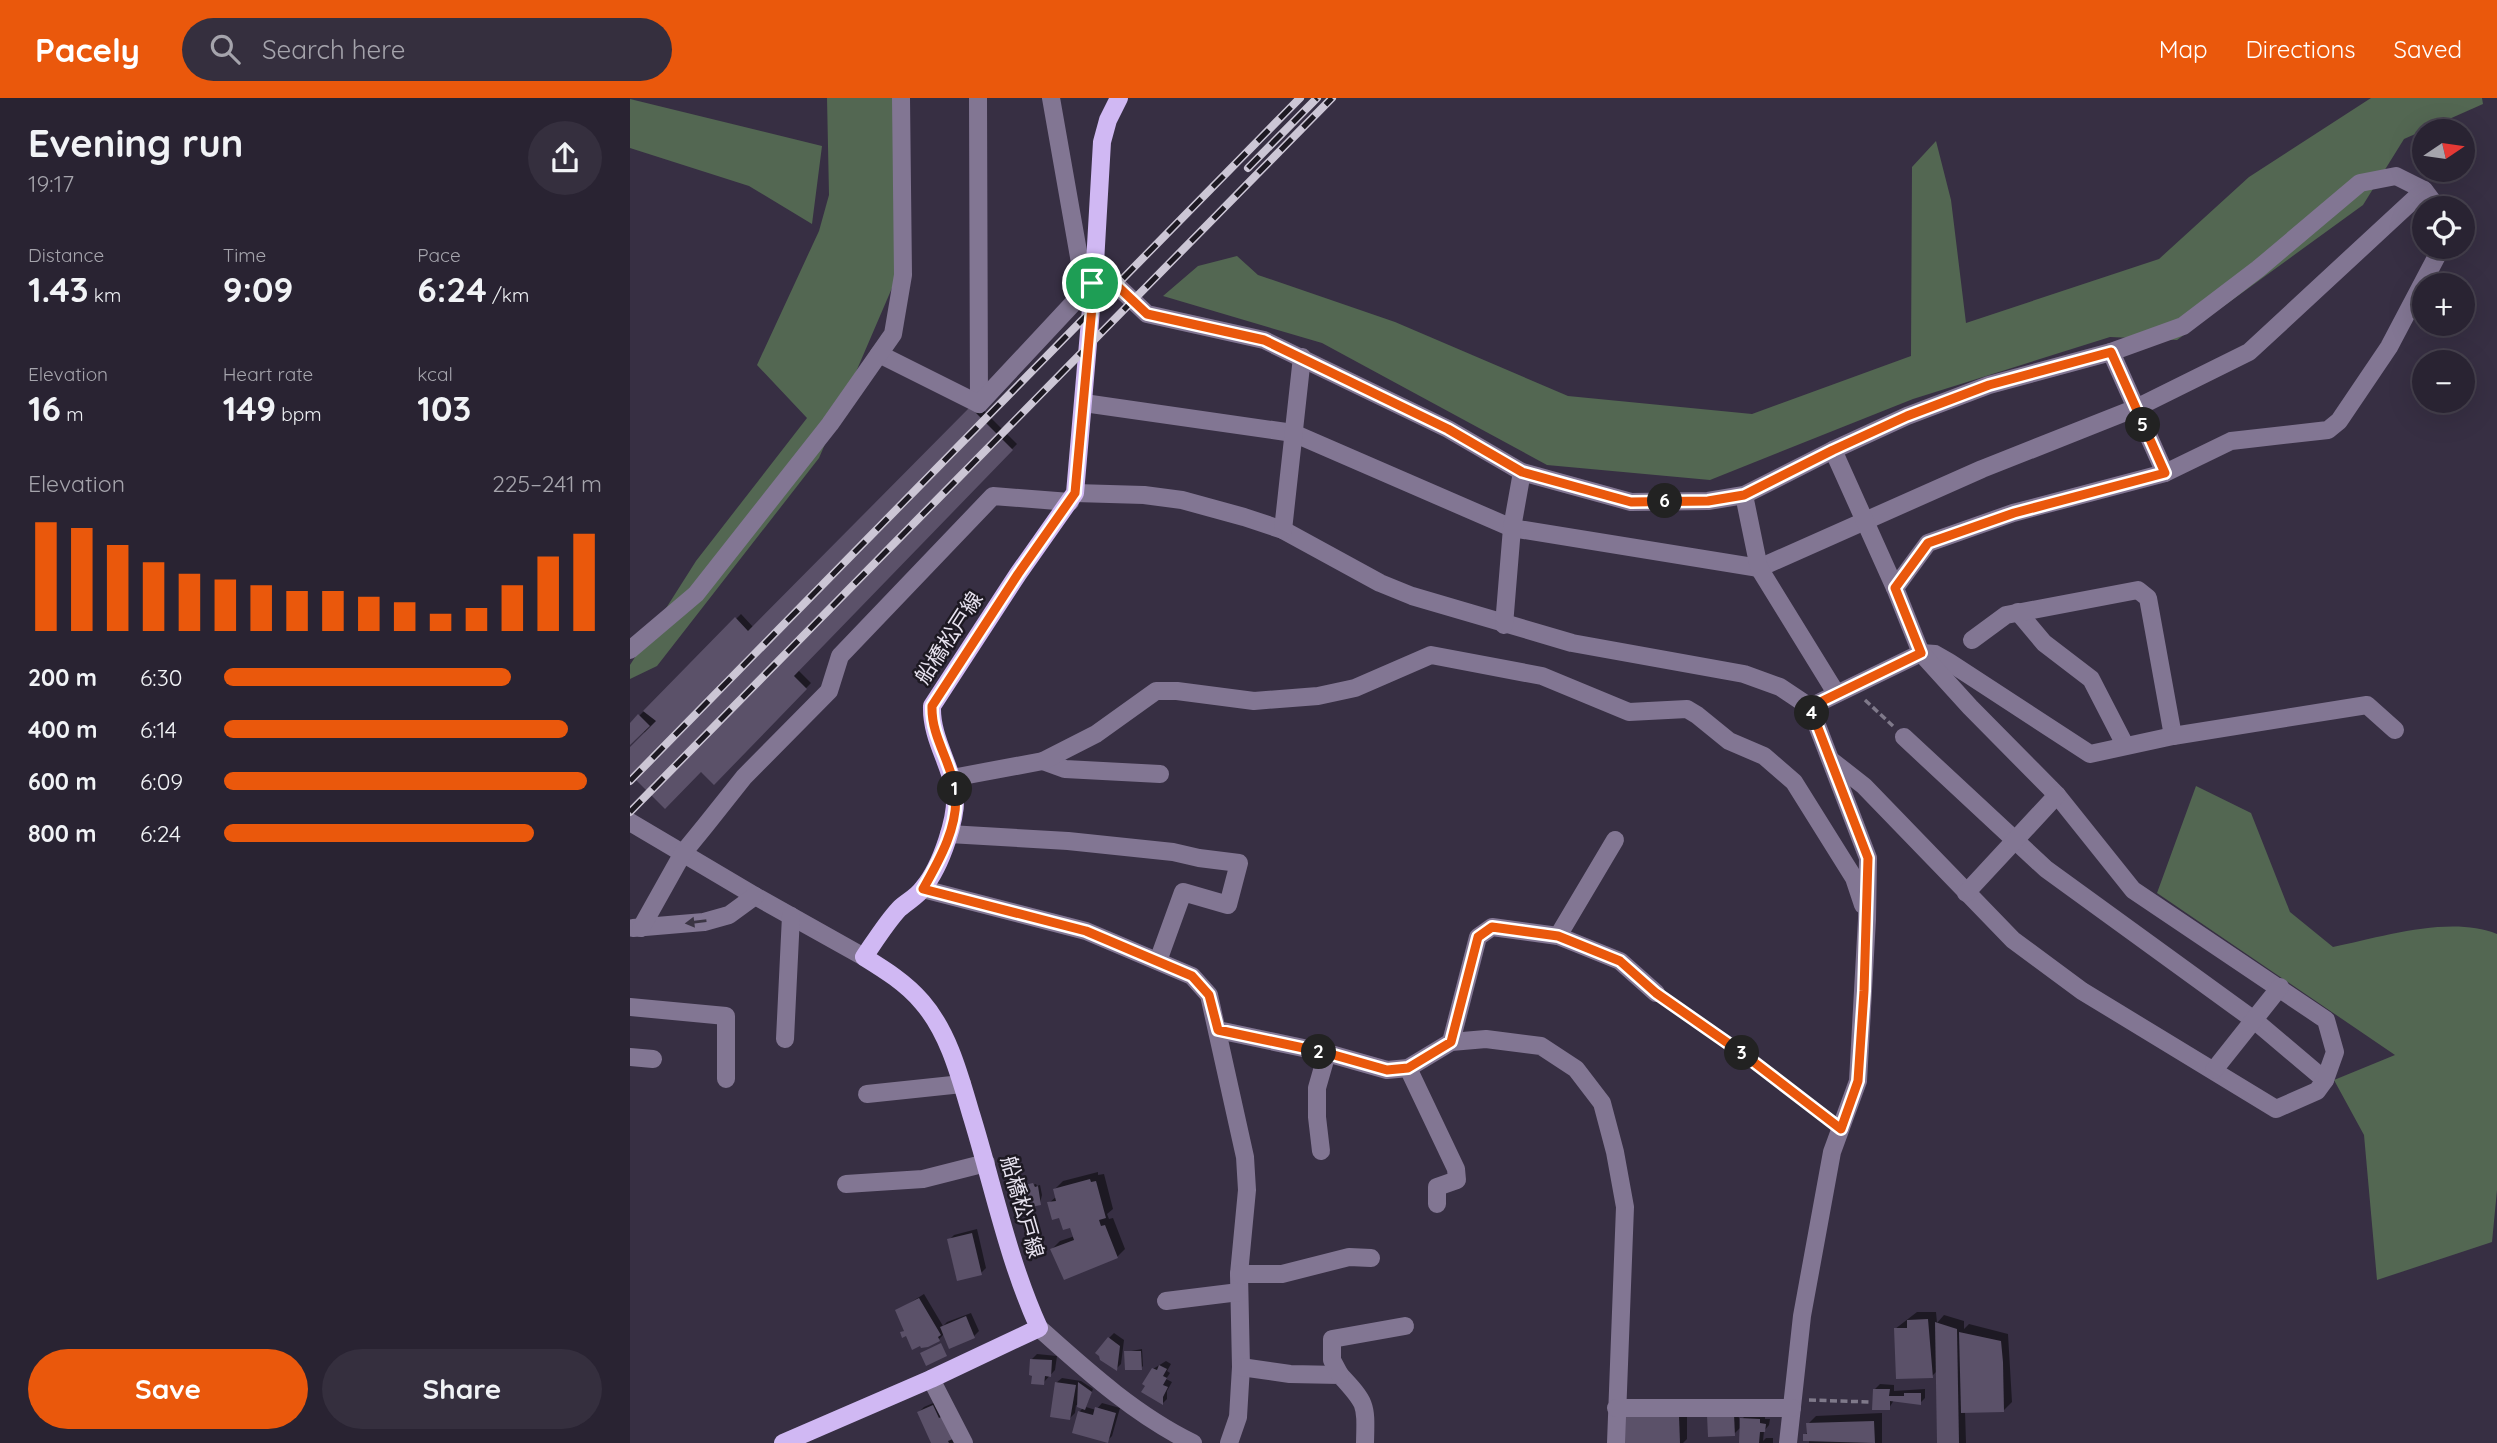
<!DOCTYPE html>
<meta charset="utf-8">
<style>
:root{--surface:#292332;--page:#352f3e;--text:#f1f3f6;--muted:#a5a4ac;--line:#45404d;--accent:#ea580c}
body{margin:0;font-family:Quicksand,"Noto Sans JP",sans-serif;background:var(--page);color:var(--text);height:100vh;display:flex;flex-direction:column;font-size:26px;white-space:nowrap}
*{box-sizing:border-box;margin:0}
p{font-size:23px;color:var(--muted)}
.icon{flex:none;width:38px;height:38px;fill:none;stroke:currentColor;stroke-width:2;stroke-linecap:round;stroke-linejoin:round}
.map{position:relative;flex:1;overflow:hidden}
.drawer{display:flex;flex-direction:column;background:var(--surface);width:630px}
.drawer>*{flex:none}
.needle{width:46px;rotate:77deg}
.controls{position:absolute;left:1782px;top:21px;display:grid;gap:14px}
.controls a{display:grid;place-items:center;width:63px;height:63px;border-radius:50%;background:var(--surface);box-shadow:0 7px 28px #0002,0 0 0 2px var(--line);font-size:35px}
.pin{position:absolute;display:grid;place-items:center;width:60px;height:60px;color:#fff;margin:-30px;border:4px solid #fff;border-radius:50%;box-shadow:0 2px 7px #0007}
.km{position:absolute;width:35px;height:35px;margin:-18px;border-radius:50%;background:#222;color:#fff;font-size:19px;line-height:35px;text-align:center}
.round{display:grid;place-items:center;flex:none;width:74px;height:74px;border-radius:37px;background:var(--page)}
.headline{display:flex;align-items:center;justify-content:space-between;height:119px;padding:0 28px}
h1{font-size:38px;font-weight:700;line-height:52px}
.figures{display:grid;grid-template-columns:repeat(3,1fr);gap:10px;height:119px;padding:7px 28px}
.figures div{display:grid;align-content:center}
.figures b{font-size:35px;font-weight:700}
.figures small{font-size:19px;font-weight:400}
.figures p{font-size:19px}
.chart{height:196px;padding:14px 28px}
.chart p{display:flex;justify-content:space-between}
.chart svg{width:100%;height:126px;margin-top:7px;stroke:var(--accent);stroke-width:6}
.action{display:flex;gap:14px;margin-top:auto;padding:14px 28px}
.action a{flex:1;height:80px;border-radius:42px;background:var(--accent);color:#fff;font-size:28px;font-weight:700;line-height:80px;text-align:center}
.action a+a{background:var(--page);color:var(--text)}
ul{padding:0 28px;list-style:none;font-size:23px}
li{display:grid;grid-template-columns:112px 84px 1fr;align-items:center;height:52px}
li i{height:18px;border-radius:9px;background:var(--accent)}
header{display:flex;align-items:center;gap:42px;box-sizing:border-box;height:98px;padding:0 35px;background:var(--accent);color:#fff}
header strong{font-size:33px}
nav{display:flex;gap:38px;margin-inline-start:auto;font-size:24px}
.search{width:490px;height:63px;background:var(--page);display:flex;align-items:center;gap:18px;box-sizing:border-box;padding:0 24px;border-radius:38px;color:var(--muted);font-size:26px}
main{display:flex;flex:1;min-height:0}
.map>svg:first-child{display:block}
.forest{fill:#536752}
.shadow{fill:#0007}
.building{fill:#5b5169}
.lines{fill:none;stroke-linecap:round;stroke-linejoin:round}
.path{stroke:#7f798a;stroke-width:3.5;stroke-dasharray:7 3.5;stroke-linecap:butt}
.minor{stroke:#827693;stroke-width:18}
.major{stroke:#d0b8f3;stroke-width:18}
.rail-casing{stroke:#ccc6d5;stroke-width:8}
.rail{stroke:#1d1922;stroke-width:5;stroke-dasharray:16;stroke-linecap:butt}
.oneway{fill:#3b3544}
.route-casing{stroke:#fff;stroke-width:14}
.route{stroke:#ea580c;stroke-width:9}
.labels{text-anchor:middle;stroke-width:5;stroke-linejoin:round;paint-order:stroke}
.street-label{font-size:21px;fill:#e8e3f0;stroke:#1d1922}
</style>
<header>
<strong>Pacely</strong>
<div class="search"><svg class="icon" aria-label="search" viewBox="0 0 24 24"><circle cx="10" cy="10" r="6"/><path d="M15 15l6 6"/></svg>Search here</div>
<nav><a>Map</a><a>Directions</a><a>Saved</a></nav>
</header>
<main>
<section class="drawer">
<div class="headline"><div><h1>Evening run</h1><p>19:17</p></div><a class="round"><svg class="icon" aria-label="share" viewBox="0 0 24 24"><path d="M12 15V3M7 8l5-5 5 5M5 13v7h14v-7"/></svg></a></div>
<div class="figures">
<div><p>Distance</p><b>1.43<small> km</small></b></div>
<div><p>Time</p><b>9:09</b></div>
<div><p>Pace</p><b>6:24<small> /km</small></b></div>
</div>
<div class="figures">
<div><p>Elevation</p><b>16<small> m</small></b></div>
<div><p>Heart rate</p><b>149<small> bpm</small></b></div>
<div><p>kcal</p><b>103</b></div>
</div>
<div class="chart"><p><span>Elevation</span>225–241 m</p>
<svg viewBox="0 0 160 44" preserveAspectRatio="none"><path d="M5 44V6M15 44V8M25 44V14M35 44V20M45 44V24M55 44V26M65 44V28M75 44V30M85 44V30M95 44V32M105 44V34M115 44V38M125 44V36M135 44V28M145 44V18M155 44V10"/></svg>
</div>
<ul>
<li><b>200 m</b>6:30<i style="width:76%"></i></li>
<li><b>400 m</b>6:14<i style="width:91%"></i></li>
<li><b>600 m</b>6:09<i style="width:96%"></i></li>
<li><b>800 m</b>6:24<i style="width:82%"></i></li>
</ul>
<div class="action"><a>Save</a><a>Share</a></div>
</section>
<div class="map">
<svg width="1867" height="1345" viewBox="0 0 1867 1345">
<rect width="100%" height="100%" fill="#372f43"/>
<g class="forest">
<path d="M 197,0 L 266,0 L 265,183 L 189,360 L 27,568 L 0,581 L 0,567 L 66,463 L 177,320 L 127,267 L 189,133 L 199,97 Z"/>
<path d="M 1741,0 L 1852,0 L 1853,6 L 1774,41 L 1733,107 L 1547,242 L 1480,239 L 1283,301 L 1080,382 L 917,367 L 692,245 L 533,198 L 568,168 L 607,158 L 628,177 L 765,224 L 938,298 L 1122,316 L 1281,258 L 1282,69 L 1306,43 L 1321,102 L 1336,225 L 1529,161 L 1619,79 Z"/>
<path d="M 0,1 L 192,48 L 182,126 L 119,88 L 0,50 Z"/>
<path d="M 1566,688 L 1621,715 L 1660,814 L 1703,849 C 1752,839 1820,817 1867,836 L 1867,1092 L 1862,1144 L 1747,1182 L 1734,1037 L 1704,982 L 1765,957 L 1527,795 Z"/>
</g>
<g class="shadow">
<path d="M 346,305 L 387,346 L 167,571 L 181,585 L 84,685 L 71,672 L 0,673 L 0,652 L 16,636 L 14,634 L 0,646 L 0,627 L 111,516 L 124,530 Z"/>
<path d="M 468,1074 L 468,1077 L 474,1076 L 483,1111 L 477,1116 L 479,1121 L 483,1120 L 495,1151 L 487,1159 L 422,1151 L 430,1143 L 445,1138 L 441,1128 L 419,1105 L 427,1098 L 425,1091 L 433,1083 Z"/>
<path d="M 406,1086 L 407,1088 L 410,1087 L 412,1097 L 410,1105 L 396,1089 Z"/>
<path d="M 347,1131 L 356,1170 L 351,1175 L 319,1142 L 324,1137 Z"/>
<path d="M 294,1196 L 313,1228 L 317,1224 L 341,1215 L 349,1233 L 344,1238 L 315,1235 L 309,1241 L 272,1235 L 276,1231 L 267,1213 Z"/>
<path d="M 1287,1214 L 1306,1214 L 1307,1225 L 1314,1217 L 1334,1223 L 1334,1231 L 1339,1226 L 1378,1236 L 1382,1304 L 1374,1312 L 1335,1313 L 1336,1345 L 1308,1345 L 1307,1273 L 1302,1278 L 1265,1231 Z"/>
<path d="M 484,1235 L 494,1242 L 491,1266 L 486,1271 L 479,1240 Z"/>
<path d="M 512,1251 L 513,1268 L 511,1270 L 496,1254 Z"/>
<path d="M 407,1256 L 427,1258 L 425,1272 L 413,1285 L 402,1261 Z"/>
<path d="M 536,1263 L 541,1266 L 537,1273 L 540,1275 L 536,1281 L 542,1284 L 537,1293 L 537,1301 L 533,1305 L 523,1271 Z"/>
<path d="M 432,1280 L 451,1283 L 463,1291 L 456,1309 L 466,1312 L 472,1305 L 490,1310 L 482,1338 L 477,1343 L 449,1314 L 454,1309 L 446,1307 L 445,1315 L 440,1320 L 426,1285 Z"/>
<path d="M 1250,1286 L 1264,1287 L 1264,1293 L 1295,1291 L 1295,1300 L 1290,1305 L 1264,1302 L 1259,1310 L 1245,1291 Z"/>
<path d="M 308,1303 L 326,1345 L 302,1345 L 289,1314 L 294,1309 Z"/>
<path d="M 1057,1311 L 1057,1341 L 1053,1345 L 996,1345 L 995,1320 L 1003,1312 Z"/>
<path d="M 1108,1312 L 1110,1330 L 1104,1336 L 1080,1337 Z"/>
<path d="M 1252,1315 L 1252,1345 L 1179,1345 L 1179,1341 L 1175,1337 L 1179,1333 L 1178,1326 L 1186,1318 Z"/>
<path d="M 1117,1316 L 1135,1317 L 1135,1321 L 1140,1321 L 1139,1327 L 1134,1333 L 1133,1343 L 1136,1340 L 1143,1340 L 1143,1345 L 1111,1345 L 1112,1321 Z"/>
</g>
<g class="building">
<path d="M 340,309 L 383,352 L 164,578 L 177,591 L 84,687 L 71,674 L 35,711 L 0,676 L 0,649 L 26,623 L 13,613 L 105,519 L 118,533 Z"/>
<path d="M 8,616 L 20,628 L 0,647 L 0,625 Z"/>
<path d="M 460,1081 L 461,1084 L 466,1083 L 476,1120 L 469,1122 L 471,1128 L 475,1127 L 488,1160 L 434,1182 L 420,1151 L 444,1142 L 440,1130 L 433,1132 L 429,1120 L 422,1122 L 417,1104 L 426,1103 L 423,1091 Z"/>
<path d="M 403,1085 L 405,1089 L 408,1088 L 411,1107 L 401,1109 L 400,1104 L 396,1105 L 393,1093 L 395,1093 L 394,1087 Z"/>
<path d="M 342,1135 L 352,1177 L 327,1183 L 317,1141 Z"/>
<path d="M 405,1135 L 406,1142 L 399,1144 L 398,1137 Z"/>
<path d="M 289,1200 L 311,1237 L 308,1239 L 310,1243 L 298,1249 L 291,1250 L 290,1248 L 282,1252 L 276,1238 L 272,1240 L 270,1234 L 274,1233 L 265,1212 Z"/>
<path d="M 336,1218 L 345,1240 L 319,1251 L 310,1229 Z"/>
<path d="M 1298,1221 L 1303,1280 L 1266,1281 L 1264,1230 L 1277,1230 L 1277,1222 Z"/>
<path d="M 1305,1224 L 1327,1231 L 1329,1345 L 1307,1345 Z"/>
<path d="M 1329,1234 L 1371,1243 L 1373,1264 L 1374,1314 L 1331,1315 Z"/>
<path d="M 478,1239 L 490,1248 L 487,1273 L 470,1262 L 469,1258 L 465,1255 Z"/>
<path d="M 311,1245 L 317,1258 L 296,1268 L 290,1255 Z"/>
<path d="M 494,1253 L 511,1253 L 512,1272 L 495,1272 Z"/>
<path d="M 400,1261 L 422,1262 L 421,1279 L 415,1278 L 414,1287 L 401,1286 L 402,1278 L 399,1277 Z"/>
<path d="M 529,1267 L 537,1271 L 533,1278 L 537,1280 L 533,1287 L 538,1289 L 533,1299 L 533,1307 L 511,1294 L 515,1288 L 512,1286 L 522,1270 L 527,1272 Z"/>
<path d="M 425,1284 L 446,1287 L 440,1322 L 420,1319 Z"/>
<path d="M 448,1284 L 462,1294 L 455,1312 L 447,1309 Z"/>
<path d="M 1243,1291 L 1260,1291 L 1259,1298 L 1274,1298 L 1274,1295 L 1291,1295 L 1291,1307 L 1260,1303 L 1260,1312 L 1242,1312 Z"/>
<path d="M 303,1307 L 309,1320 L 313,1318 L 323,1341 L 318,1343 L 319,1345 L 301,1345 L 287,1314 Z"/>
<path d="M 465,1309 L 486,1315 L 478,1345 L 442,1335 L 448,1313 L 463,1317 Z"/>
<path d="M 1104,1316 L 1105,1338 L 1078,1339 L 1077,1317 Z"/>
<path d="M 1049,1318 L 1050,1345 L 994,1345 L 993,1319 Z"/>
<path d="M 1110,1320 L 1130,1321 L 1130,1325 L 1136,1326 L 1135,1334 L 1130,1334 L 1129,1345 L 1109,1345 Z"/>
<path d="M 1244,1323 L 1245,1345 L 1173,1343 L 1173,1336 L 1177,1336 L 1176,1325 Z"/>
</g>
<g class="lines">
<g class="path">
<path d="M 1235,602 L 1263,628"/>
<path d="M 1038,904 L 1112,955 L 1195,1019"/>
<path d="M 1179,1302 L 1240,1304"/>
</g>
<g class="minor">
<path d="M 348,0 L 349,306"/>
<path d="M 421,0 L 455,193"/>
<path d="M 465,165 L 479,180 L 517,216 L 634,242 L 818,331 L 892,374 L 1001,404 L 1078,403 L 1114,397 L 1203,352 L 1277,318 L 1359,287 L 1481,254 L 1553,228 L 1628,171 L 1730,85 L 1766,78 L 1794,92 L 1803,104 L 1804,110"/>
<path d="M 1481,254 L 1535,375"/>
<path d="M 249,256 L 349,306 L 462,185"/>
<path d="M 454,305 L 663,335 L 882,430 L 1129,470 L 1352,371 L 1506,310 L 1619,254 L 1794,92"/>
<path d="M 1203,352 L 1265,490"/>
<path d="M 445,395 L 514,397 L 552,402 L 614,419 L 653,432 L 750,485 L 782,498 L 942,545 L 1114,576 L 1150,589 L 1180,609 L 1238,760 L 1237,821 L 1228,983 L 1202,1054 L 1172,1218 L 1158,1345"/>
<path d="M 1114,397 L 1129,470 L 1206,595"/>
<path d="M 653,432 L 672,259"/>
<path d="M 1388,514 L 1414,545 L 1461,581 L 1495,647"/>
<path d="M 874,527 L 882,430 L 892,374"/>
<path d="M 1342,542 L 1376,517 L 1508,492 L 1518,500 L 1543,638"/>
<path d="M 0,552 L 66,496 L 200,326 L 263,236 L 273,177 L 271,0"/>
<path d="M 1180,609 L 1291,555 L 1305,556 L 1319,564 L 1460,656 L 1543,638 L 1737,607 L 1765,632"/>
<path d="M 1274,639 L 1416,771 L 1624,922 L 1695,982"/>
<path d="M 413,663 L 435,671 L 530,676"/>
<path d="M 1202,663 L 1234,688 L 1383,842 L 1452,893 L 1646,1011 L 1687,993 L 1695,982 L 1705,954 L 1696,922 L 1503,792 L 1427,697 L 1340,609 L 1291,555 L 1265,490 L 1298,445 L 1383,415 L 1535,375 L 1601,343 L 1698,332 L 1709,323 L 1759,249 L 1810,152 L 1809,149"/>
<path d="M 322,680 L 413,663 L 466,636 L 526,593 L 547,593 L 624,603 L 688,598 L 725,590 L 801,557 L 912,578 L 999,614 L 1057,611 L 1067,617 L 1099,643 L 1134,658 L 1164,684 L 1224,780 L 1233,807"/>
<path d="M 0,724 L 125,798 L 234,859"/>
<path d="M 319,736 L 438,743 L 543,754 L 569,760 L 609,765 L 598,807 L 553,794 L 528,863"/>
<path d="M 293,791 L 456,833 L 562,878 L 579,897 L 615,1059 L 617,1092 L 609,1176 L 611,1269 L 608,1319 L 599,1345"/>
<path d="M 1336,795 L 1427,697"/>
<path d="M 3,830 L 74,824 L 99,817 L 125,798"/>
<path d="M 11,830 L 53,755 L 75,728 L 114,679 L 199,593 L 210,558 L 363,398 L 440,404"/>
<path d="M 928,838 L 985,742"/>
<path d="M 0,909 L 96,918 L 96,981"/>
<path d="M 588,932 L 697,955 L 757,972 L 778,970 L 821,944 L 856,941 L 911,948 L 946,971 L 972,1005 L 985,1054 L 995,1109 L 986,1345"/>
<path d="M 155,941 L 161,818"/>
<path d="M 821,944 L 848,839 L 862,829 L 928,838 L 990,863 L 1026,895"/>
<path d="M 0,959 L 23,961"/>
<path d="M 778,970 L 826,1071 L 827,1082 L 807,1089 L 807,1106"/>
<path d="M 1584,972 L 1650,889"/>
<path d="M 237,996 L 332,986"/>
<path d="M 691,1053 L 687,1019 L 687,990 L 697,955"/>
<path d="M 216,1086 L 293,1081 L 356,1065"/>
<path d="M 609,1176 L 652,1176 L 719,1159 L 741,1160"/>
<path d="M 536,1203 L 609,1194"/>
<path d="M 409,1230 C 456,1272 505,1317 563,1345"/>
<path d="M 611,1269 L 660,1276 L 710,1277 C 737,1306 736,1306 735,1345"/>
<path d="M 710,1277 L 702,1262 L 702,1241 L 775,1228"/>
<path d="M 301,1281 L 334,1345"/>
<path d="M 986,1310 L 1162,1310"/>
</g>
<path class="major" d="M 153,1345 L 301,1281 L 409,1230 C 378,1162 363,1087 341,1016 C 330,979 319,935 292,904 C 276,885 255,872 234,859 C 245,843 256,825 269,811 C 276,804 287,799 293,790 C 310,770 330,716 324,690 C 318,662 301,638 302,608 L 388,476 L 445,395 L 465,165 L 472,44 L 478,22 L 489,0"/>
<defs>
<g id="rail">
<path d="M 618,70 L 687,0"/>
<path d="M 0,683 L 670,0"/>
<path d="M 0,714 L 702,0"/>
</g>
</defs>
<use href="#rail" class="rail-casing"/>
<use href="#rail" class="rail"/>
</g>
<defs><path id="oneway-solid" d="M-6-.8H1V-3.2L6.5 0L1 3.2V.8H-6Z" transform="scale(1.75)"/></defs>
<use class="oneway" href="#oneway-solid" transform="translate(66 824) rotate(173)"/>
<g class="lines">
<defs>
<path id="route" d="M 466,165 L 479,180 L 517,216 L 634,242 L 818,331 L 892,374 L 1001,404 L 1078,403 L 1114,397 L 1203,352 L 1277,318 L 1359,287 L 1481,254 L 1535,375 L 1384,415 L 1298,445 L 1265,490 L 1291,555 L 1180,609 L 1238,760 L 1234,893 L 1228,983 L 1211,1031 L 1112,955 L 1026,895 L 990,863 L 928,838 L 862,829 L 848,839 L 821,944 L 778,970 L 757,972 L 697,955 L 588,932 L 579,897 L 562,878 L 456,833 L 293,791 C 309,763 330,726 325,692 C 321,663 301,639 302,608 L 388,476 L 445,395 Z"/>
</defs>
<use href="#route" class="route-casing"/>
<use href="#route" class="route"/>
</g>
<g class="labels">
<g class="street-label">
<text transform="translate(319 540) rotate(-57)" y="7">船橋松戸線</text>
<text transform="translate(392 1109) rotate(74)" y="7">船橋松戸線</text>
</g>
</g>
</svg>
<div class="controls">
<a><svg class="needle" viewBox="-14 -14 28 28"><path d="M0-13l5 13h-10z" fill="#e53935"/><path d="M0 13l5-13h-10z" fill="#a5a4ac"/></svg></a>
<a><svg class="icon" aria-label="locate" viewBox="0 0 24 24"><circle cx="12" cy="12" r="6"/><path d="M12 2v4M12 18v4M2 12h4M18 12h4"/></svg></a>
<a>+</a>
<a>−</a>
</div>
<div class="pin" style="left:462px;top:185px;background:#1e9e55"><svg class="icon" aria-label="arrive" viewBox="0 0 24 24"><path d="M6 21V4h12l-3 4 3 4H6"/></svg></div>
<b class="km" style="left:325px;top:691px">1</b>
<b class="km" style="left:689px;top:954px">2</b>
<b class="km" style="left:1112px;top:955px">3</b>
<b class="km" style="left:1182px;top:615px">4</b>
<b class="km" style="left:1513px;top:327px">5</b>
<b class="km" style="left:1035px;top:403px">6</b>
</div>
</main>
